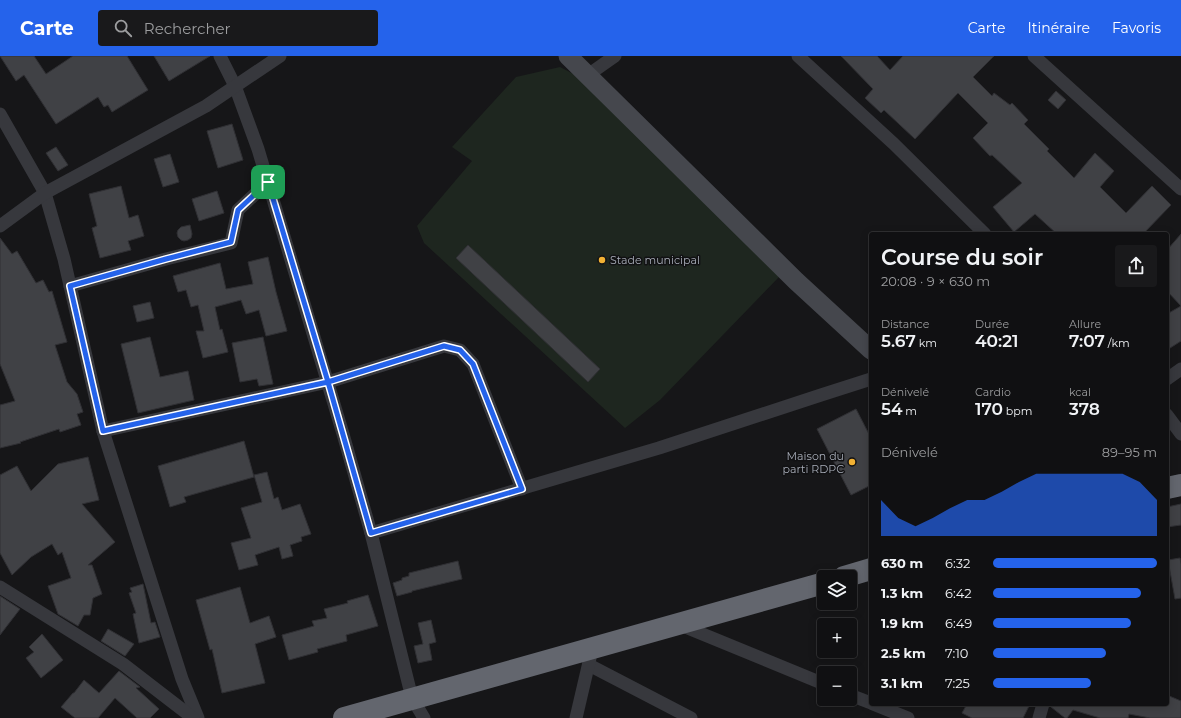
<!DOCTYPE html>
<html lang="fr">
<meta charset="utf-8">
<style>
:root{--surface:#101012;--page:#19191b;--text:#f1f3f6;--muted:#9c9d9f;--line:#303032;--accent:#2563eb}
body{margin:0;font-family:Montserrat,sans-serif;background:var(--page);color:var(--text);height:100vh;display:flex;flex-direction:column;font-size:15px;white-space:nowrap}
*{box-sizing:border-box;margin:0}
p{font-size:13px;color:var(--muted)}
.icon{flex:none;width:22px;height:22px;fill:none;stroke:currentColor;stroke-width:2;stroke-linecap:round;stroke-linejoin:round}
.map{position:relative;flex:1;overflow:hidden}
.drawer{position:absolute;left:869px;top:176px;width:300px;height:474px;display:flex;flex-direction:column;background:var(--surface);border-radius:4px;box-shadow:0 2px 10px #0003,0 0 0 1px var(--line)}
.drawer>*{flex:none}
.tools{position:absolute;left:817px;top:514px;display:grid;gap:8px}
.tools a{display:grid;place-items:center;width:40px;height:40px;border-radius:4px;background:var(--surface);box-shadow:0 2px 10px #0003,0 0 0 1px var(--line);font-size:20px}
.pin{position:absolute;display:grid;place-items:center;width:34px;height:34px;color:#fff;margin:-17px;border-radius:8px;box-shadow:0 2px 6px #0006}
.round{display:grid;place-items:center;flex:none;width:42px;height:42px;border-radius:4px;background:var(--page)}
.overview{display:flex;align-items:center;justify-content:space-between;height:68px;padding:0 12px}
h1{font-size:22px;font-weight:600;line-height:30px}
.metrics{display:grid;grid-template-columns:repeat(3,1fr);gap:6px;height:68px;padding:4px 12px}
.metrics div{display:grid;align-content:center}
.metrics b{font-size:17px;font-weight:600}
.metrics small{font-size:11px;font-weight:400}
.metrics p{font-size:11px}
.chart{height:112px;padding:8px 12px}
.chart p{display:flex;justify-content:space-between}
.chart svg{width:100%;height:72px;margin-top:4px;fill:var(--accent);opacity:.7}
ul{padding:0 12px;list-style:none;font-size:13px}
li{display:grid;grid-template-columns:64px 48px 1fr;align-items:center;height:30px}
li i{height:10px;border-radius:5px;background:var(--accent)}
header{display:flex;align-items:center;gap:24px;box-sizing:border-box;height:56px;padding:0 20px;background:var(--accent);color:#fff}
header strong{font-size:19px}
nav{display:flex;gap:22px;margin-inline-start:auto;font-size:14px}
.search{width:280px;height:36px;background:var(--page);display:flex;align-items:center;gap:10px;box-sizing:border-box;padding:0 14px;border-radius:4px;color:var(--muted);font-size:15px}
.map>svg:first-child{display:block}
.green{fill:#1e261f}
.building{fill:#404145;stroke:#303034}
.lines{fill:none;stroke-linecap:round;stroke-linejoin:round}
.street{stroke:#37383d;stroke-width:13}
.secondary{stroke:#45474d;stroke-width:19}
.highway{stroke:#63666e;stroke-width:22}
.route-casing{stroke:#fff;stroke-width:8}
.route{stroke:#2563eb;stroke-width:5}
.poi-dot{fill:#f2b134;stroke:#111113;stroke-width:1.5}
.labels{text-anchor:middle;stroke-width:3;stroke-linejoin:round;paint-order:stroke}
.poi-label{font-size:11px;fill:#a8adb8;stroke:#111113;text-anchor:start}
</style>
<header>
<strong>Carte</strong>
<div class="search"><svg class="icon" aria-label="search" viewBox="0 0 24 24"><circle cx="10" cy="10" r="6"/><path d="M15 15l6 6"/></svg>Rechercher</div>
<nav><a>Carte</a><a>Itinéraire</a><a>Favoris</a></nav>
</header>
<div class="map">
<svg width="1181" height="662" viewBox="0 0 1181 662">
<rect width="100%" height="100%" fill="#161618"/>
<path class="green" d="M 560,11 L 587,25 L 779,221 L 660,344 L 625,372 L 424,187 L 417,170 L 472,105 L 452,91 L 516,21 Z"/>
<g class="building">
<path d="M 0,0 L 34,0 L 46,18 L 73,0 L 127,0 L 148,34 L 112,56 L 108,49 L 104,51 L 98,41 L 56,68 L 24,19 L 16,25 Z"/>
<path d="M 154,0 L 210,0 L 169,25 Z"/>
<path d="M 841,0 L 877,0 L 890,14 L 903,0 L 994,0 L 973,21 L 992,40 L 994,37 L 1010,49 L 1012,47 L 1028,64 L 1024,68 L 1049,93 L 1047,95 L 1074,122 L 1095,97 L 1114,115 L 1100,131 L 1126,157 L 1152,130 L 1171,149 L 1143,178 L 1057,178 L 1035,158 L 1014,176 L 993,151 L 1022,127 L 992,99 L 990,100 L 973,82 L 988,67 L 958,37 L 915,83 L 884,54 L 881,57 L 865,42 L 873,33 Z"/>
<path d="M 1056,35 L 1066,44 L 1058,53 L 1048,44 Z"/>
<path d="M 232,68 L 243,104 L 218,112 L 207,75 Z"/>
<path d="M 56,91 L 68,109 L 58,115 L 46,97 Z"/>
<path d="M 170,98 L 179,126 L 163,131 L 154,103 Z"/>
<path d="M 121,130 L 129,162 L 138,159 L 144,180 L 128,185 L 131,194 L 100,202 L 92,172 L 97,170 L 89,138 Z"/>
<path d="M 217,135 L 224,157 L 199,165 L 192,143 Z"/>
<path d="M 190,169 L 192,178 L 191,182 L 188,184 L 184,185 L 181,184 L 178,181 L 177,177 L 178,174 L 181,171 Z"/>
<path d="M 1181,178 L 1181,285 L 1167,294 L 1167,258 L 1181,250 L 1167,235 L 1167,194 Z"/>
<path d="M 0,182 L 12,198 L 17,195 L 36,227 L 43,224 L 49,236 L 52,235 L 67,286 L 55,289 L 67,326 L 77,338 L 83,356 L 77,358 L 81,369 L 60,376 L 59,373 L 20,386 L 21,387 L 0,392 L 0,349 L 15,345 L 0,308 Z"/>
<path d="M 468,189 L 600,313 L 588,326 L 456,202 Z"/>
<path d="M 268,201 L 276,236 L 287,275 L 266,280 L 259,254 L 246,258 L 241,244 L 215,251 L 220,274 L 222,273 L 228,296 L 203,302 L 196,275 L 204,275 L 198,249 L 191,251 L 186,234 L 178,236 L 173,220 L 220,207 L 226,233 L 253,228 L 248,206 Z"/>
<path d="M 150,246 L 154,262 L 137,266 L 133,250 Z"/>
<path d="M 150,281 L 160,321 L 188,315 L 194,344 L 138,357 L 121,288 Z"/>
<path d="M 263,281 L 273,328 L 259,330 L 257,323 L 240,326 L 232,287 Z"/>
<path d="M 856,353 L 871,382 L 871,429 L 851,439 L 817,373 Z"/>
<path d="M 244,385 L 254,421 L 184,441 L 186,446 L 170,451 L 158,410 Z"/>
<path d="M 88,401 L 99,444 L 82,448 L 115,486 L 88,509 L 92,509 L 102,538 L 93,542 L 90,559 L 84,559 L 78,570 L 58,558 L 48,530 L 71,522 L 62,496 L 58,499 L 52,488 L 31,501 L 12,519 L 0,497 L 0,419 L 17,410 L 31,435 L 58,408 Z"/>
<path d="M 267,416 L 274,443 L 278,441 L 282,454 L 300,448 L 311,478 L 301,481 L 302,485 L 290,489 L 293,500 L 282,503 L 279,491 L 255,499 L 258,509 L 239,514 L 231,487 L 251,482 L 241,452 L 262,446 L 254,419 Z"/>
<path d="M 1181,448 L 1181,469 L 1167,471 L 1167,451 Z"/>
<path d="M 1180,502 L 1181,508 L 1181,542 L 1175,543 L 1168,504 Z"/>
<path d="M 458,505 L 462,523 L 412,535 L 412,536 L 397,540 L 393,527 L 402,524 L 402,522 L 409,520 L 409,517 Z"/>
<path d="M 143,528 L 151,567 L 155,566 L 160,581 L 139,587 L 133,558 L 136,557 L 129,537 L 132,536 L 130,532 Z"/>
<path d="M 240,531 L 250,567 L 269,560 L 276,581 L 255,588 L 265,627 L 222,637 L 212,593 L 210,594 L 196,544 Z"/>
<path d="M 368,539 L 378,570 L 346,579 L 347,585 L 317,593 L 318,596 L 289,604 L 282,579 L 314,570 L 312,565 L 327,562 L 324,553 L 348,547 L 347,545 Z"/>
<path d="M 0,540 L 20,553 L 0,579 Z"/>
<path d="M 431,564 L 436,586 L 429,588 L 432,604 L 418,607 L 414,590 L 423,588 L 418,567 Z"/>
<path d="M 108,573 L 134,588 L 125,600 L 101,585 Z"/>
<path d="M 42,578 L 63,604 L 41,622 L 26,602 L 34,596 L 29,591 Z"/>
<path d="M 119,615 L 140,631 L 136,632 L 159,653 L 150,662 L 137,662 L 115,642 L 98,662 L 75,662 L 61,651 L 73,637 L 74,637 L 84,624 L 99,637 Z"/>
<path d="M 1167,639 L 1181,645 L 1181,662 L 1150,662 L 1129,658 L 1128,662 L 1100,662 L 1073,654 L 1067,662 L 1065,662 L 1051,651 L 1051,648 L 1167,648 Z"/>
<path d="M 967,648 L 1030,648 L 1023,662 L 972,662 L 962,657 Z"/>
</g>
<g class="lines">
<g class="street">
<path d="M 220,0 L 235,30 L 258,93 L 343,378 L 371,477 L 412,642 L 424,662"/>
<path d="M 798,0 L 894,88 L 985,178"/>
<path d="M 1034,0 L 1181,133"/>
<path d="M 588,19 L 615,0"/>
<path d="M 0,58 L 45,137 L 64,203 L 103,375 L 182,623 L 198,662"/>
<path d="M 0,170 L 45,137 L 206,50 L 280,0"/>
<path d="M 70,230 L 166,203 L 231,187 L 238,154 L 268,126"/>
<path d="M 1167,323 L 1181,313"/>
<path d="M 1167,359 L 1181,378"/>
<path d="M 103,375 L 328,326 L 444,290 L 460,294 L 473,308 L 522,433"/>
<path d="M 371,477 L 659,392 L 821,339 L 871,323"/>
<path d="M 0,531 L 123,608 L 193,662"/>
<path d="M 678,568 L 824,628"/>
<path d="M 589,609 L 691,662"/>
<path d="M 850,639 L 871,647"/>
<path d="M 873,648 L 908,662"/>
<path d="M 576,662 L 590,602"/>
<path d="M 1039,662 L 1043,648"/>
</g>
<path class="secondary" d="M 568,0 L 796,225 L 871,294"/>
<g class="highway">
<path d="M 1167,432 L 1181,429"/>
<path d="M 844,521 L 871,513"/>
<path d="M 344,662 L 824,527"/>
</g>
</g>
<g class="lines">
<defs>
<path id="route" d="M 268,126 L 238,154 L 231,186 L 166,203 L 70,230 L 103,375 L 328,326 L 371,477 L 522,433 L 473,308 L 460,294 L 444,290 L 328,326 L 268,126"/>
</defs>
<use href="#route" class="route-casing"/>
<use href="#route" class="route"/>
</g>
<g class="poi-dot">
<circle cx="602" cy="204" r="4"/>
<circle cx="852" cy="406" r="4"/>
</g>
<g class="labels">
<g class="poi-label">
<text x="610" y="208">Stade municipal</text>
<text x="844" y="404" text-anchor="end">Maison du<tspan x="844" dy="13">parti RDPC</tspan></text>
</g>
</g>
</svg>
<div class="tools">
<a><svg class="icon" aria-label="layers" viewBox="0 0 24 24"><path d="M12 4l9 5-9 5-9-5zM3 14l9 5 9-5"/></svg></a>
<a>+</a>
<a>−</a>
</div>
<div class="pin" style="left:268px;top:126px;background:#1e9e55"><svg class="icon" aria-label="arrive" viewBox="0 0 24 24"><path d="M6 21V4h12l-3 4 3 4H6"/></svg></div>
<section class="drawer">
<div class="overview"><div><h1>Course du soir</h1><p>20:08 · 9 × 630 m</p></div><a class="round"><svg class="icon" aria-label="share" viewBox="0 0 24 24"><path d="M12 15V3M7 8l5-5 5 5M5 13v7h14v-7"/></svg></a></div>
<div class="metrics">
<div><p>Distance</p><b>5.67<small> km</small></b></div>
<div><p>Durée</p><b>40:21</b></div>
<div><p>Allure</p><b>7:07<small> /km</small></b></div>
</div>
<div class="metrics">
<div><p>Dénivelé</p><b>54<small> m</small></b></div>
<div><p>Cardio</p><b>170<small> bpm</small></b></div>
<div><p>kcal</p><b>378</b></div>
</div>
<div class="chart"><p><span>Dénivelé</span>89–95 m</p>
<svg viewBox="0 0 160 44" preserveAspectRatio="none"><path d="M0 44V22L10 33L20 38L30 33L40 27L50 22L60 22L70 17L80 11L90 6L100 6L110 6L120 6L130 6L140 6L150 11L160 22V44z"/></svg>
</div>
<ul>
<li><b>630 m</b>6:32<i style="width:100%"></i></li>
<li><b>1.3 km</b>6:42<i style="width:90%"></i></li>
<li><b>1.9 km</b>6:49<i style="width:84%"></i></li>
<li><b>2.5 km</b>7:10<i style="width:69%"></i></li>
<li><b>3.1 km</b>7:25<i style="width:60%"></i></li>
</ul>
</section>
</div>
